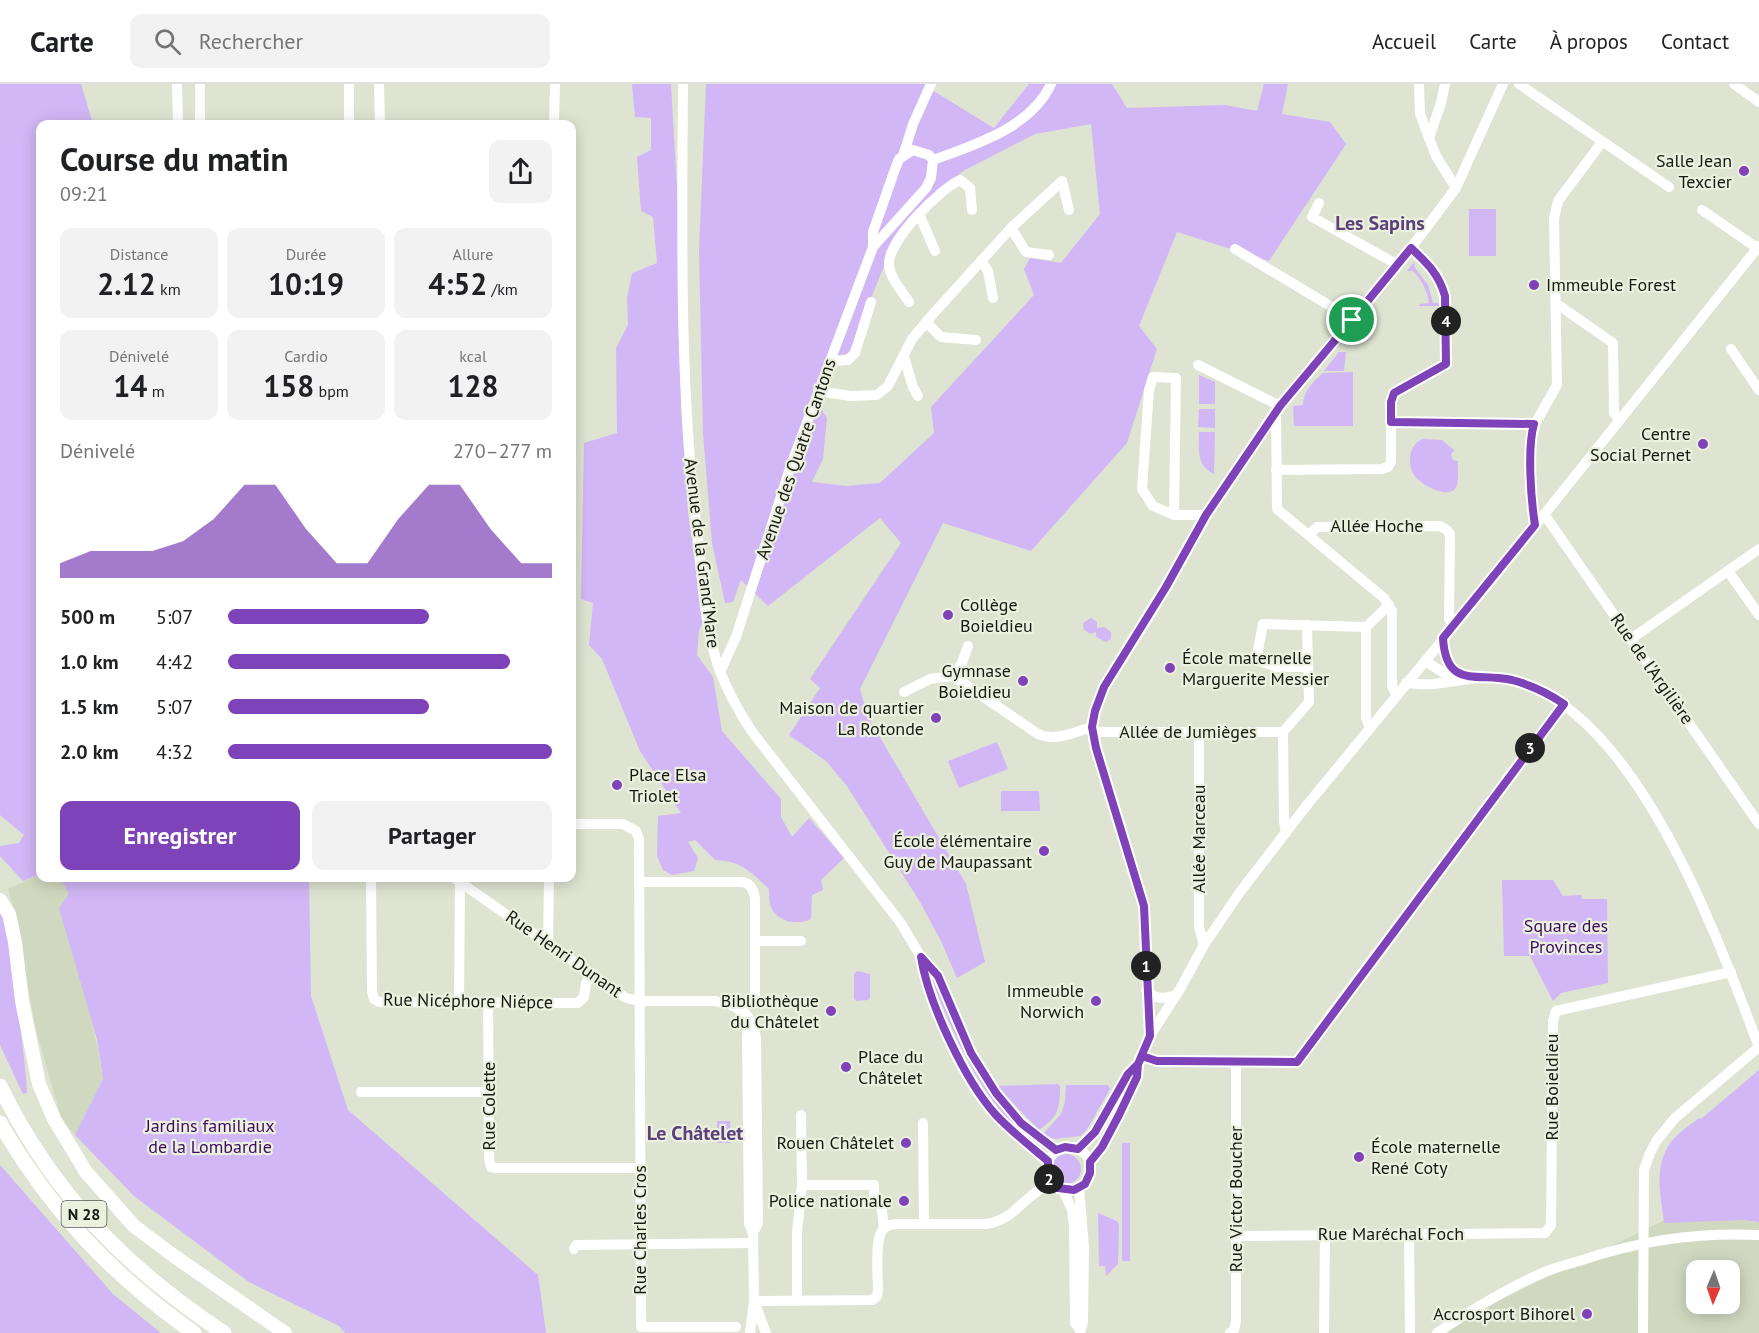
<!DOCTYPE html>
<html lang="fr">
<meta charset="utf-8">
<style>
:root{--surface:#fff;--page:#f2f2f2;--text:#202124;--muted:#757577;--line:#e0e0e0;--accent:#7e43b9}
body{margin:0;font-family:"PT Sans",sans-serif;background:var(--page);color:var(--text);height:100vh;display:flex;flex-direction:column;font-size:22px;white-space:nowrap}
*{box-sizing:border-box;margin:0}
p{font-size:20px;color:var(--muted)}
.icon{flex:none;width:33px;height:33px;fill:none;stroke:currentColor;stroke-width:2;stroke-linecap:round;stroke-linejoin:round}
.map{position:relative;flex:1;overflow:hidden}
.drawer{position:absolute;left:36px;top:36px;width:540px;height:762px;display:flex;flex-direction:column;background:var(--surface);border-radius:12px;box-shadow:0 3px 15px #0003}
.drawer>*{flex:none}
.needle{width:39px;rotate:182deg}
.controls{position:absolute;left:1686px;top:1176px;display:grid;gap:12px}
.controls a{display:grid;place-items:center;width:54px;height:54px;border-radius:12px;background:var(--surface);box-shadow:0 3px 15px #0003;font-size:30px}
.pin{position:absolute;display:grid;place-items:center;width:51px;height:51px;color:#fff;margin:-26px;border:3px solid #fff;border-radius:50%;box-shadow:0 2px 6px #0007}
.km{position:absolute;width:30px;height:30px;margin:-15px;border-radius:50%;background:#222;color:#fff;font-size:16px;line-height:30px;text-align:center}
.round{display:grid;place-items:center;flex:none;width:63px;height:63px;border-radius:12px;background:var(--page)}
.overview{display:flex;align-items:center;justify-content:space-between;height:102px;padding:0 24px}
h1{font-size:33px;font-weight:800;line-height:45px}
.stats{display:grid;grid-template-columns:repeat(3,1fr);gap:9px;height:102px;padding:6px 24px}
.stats div{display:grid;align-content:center;border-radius:12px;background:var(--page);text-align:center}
.stats b{font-size:30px;font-weight:800}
.stats small{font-size:16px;font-weight:400}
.stats p{font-size:16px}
.chart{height:168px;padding:12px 24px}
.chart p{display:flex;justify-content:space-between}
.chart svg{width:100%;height:108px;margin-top:6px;fill:var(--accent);opacity:.7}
.button{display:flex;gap:12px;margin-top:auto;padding:12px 24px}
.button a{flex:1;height:69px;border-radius:12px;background:var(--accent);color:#fff;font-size:24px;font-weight:800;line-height:69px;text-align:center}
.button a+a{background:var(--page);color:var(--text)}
ul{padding:0 24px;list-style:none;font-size:20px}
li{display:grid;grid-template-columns:96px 72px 1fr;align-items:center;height:45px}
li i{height:15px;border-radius:8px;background:var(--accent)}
header{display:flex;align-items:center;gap:36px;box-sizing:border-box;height:84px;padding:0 30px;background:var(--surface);border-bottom:2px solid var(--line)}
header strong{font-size:28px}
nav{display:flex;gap:33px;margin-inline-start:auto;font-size:21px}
.search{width:420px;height:54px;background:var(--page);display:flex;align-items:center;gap:15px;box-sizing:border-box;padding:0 21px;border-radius:12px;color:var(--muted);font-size:22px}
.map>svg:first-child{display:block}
.built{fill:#d1d8c0;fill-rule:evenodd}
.green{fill:#d1b7f5;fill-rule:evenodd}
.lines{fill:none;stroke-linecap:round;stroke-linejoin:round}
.minor{stroke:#fff;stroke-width:10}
.major{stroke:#fff;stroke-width:14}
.highway{stroke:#fff;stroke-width:15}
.route-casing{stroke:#fff;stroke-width:12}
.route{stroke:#7e43b9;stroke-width:8}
.poi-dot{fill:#7e43b9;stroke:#ebf0df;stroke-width:2}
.labels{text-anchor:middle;stroke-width:4.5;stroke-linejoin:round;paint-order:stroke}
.shield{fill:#ebf0df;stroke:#575a50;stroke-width:1.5}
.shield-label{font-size:16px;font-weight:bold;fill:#181913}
.poi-label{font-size:18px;fill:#181913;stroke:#ebf0df;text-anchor:end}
.street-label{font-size:18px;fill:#181913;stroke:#ebf0df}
.park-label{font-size:18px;fill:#3c0b62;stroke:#ebf0df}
.neighbourhood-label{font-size:20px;font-weight:bold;fill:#5b407c;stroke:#ebf0df}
</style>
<header>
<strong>Carte</strong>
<div class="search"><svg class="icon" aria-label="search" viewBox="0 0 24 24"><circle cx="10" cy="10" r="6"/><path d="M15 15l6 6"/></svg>Rechercher</div>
<nav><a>Accueil</a><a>Carte</a><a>À propos</a><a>Contact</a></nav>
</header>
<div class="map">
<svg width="1759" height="1249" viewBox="0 0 1759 1249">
<rect width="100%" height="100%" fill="#dee3d2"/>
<g class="built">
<path d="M 40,790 L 40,794 L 60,794 L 69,810 L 103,995 L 75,1051 L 61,1033 L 35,943 L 16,832 L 8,805 Z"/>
<path d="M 1677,1130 L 1759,1138 L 1759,1249 L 1433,1249 ZM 1696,1186 L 1730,1186 L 1730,1220 L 1696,1220 Z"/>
</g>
<g class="green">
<path d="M 0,0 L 81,0 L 93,40 L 40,40 L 40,790 L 23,797 L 0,772 L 0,762 L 19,759 L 24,751 L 0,731 Z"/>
<path d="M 632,0 L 671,0 L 678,122 L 681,326 L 688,428 L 703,538 L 699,546 L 697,571 L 713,593 L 722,647 L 781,715 L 781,733 L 792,753 L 809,734 L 844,774 L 821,796 L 823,806 L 812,811 L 811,835 C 796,842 775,838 770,820 C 769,815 769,809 769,805 C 750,787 741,777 715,776 L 695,756 L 688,758 L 698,774 L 694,787 L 672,791 L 663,786 L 657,772 L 658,732 L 681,729 L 640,667 L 602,575 L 589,561 L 593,519 L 581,515 L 584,359 L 617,349 L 616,264 L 628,241 L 627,214 L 632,189 L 657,179 L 653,133 L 641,127 L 637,73 L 651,66 L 651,34 L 635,33 Z"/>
<path d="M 706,0 L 928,0 L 927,3 L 994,44 L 1029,0 L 1112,0 L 1127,24 L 1225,21 L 1257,27 L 1264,0 L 1288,0 L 1282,30 L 1330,38 L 1346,60 L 1269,177 L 1177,148 L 1139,242 L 1157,265 L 1127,359 L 1031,467 L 943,439 L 860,605 L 868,633 L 966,800 L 985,878 L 957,894 L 941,857 L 920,818 L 847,702 L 826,677 L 789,651 L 820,604 L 810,595 L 901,459 L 880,434 L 768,522 L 741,496 L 733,518 L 725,519 L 712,459 L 703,349 L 699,166 ZM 1091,40 L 1100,130 L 1061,179 L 1030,174 L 1024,185 L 1034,211 L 931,323 L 934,349 L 880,399 L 846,402 L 812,398 L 823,375 L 827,334 L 821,325 L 837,272 L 849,269 L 890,167 L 919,124 L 963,87 L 1035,50 Z"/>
<rect x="1469" y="125" width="27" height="47"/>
<path d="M 1414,178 L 1415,184 L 1428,201 L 1433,219 L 1439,219 L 1440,222 L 1419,222 L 1420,220 L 1429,219 C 1427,206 1422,196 1413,187 L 1407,187 Z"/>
<path d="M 1339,268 L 1346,268 L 1344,287 L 1324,287 Z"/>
<path d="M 1353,288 L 1353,342 L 1294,342 L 1293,322 L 1303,321 C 1304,306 1312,299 1323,289 Z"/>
<path d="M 1199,291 L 1215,298 L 1215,320 L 1199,320 Z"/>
<path d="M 1199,325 L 1215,325 L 1215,344 L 1198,343 Z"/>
<path d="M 1199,348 L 1215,348 L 1214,390 C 1196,381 1199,366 1199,348 Z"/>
<path d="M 1423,355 L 1442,356 L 1454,366 L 1451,371 L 1453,376 L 1458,377 C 1457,384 1460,400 1455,405 C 1446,415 1420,400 1414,391 C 1407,378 1409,360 1423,355 Z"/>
<path d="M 1091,534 L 1097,538 L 1097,544 L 1104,543 L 1111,548 L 1111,555 L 1106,558 L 1096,553 L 1096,548 L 1091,550 L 1084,546 L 1083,539 Z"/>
<path d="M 997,658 L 1008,685 L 959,704 L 948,677 Z"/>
<path d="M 1001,707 L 1039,707 L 1040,727 L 1001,727 Z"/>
<path d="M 60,794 L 309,794 L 311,912 L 348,1026 L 538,1191 L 546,1249 L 345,1249 L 339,1242 L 249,1198 L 134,1112 L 75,1051 L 103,995 L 97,955 L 59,824 L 69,810 Z"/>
<path d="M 1502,796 L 1553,796 L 1563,812 L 1581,811 L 1582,815 L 1607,815 L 1608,899 L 1561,909 L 1553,917 L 1530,872 L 1504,872 Z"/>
<path d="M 0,822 L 9,842 L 26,992 L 27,1009 L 23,1010 L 0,961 Z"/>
<path d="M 857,887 L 870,890 L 870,914 L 868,916 L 856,917 L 854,914 L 854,890 Z"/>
<path d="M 931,894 L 932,894 L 978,991 L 992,1012 L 1032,1053 L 1029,1057 C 980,1013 955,954 931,894 Z"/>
<path d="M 1759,986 L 1759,1138 L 1742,1136 L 1664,1139 C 1661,1111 1653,1083 1671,1058 C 1678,1049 1690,1041 1699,1034 L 1701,1035 Z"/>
<path d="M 1058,1000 L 1060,1002 C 1060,1025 1058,1033 1039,1046 L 1010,1016 L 998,1002 Z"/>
<path d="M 1066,1001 L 1108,1001 L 1110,1005 L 1086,1047 L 1080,1052 L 1054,1055 L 1043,1050 L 1061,1030 L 1065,1018 Z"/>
<path d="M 717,1037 L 730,1037 L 731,1059 L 717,1059 Z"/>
<path d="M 1130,1059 L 1130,1177 L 1122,1177 L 1122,1059 Z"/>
<circle cx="1066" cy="1085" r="15"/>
<path d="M 0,1081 L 113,1210 L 161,1249 L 0,1249 Z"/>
<path d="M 1098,1129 L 1117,1137 L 1119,1141 L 1118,1180 L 1106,1192 L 1105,1182 L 1099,1182 Z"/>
</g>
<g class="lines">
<g class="minor">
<path d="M 177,0 L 178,40"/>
<path d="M 349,0 L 349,40"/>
<path d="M 379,0 L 380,40"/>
<path d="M 683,0 C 682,152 679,304 698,455 C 702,493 704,535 715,572 C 723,600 737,625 753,649 L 900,838 L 921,873 L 938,892 L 971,969 L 996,1009 L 1021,1039 L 1056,1066"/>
<path d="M 1419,0 L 1420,30 L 1436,72 L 1456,104"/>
<path d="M 1519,0 L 1669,103"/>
<path d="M 1734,0 L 1759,18"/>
<path d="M 200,40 L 200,0"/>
<path d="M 554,40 L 555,0"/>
<path d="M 1429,54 L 1441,19 L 1445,0"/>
<path d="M 903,72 L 913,40 L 931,0"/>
<path d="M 933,76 C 974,61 1031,44 1051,0"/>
<path d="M 1319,119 L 1312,133 L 1398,181"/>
<path d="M 1702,126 L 1757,164"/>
<path d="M 919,130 L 935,167"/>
<path d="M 1011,144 L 1026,168 L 1049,171"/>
<path d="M 873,163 L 926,104 L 931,94 L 933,76"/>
<path d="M 1235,165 L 1352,235"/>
<path d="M 981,177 L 988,187 L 993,214"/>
<path d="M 909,218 C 902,207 890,194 889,181 C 887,157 940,105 960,96 L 970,104 L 972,126"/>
<path d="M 1557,220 L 1613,259 L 1614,329 L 1619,335"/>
<path d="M 926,238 L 941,253 L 976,256"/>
<path d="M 1731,265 L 1759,306"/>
<path d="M 904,273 L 913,303 L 918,312"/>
<path d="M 830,277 L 848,276 L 855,269 L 871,218"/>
<path d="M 1198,281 L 1280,322"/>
<path d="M 818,307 L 851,312 L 877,311 L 888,302 L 912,255 L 933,230 L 1011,144 L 1062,97 L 1069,126"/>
<path d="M 1276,327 L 1277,425 L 1384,514 L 1392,527 L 1392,602 L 1397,612"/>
<path d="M 1391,338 L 1535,340 L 1557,301 L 1554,135 L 1558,117 L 1602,58"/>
<path d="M 1535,340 C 1527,364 1531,416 1535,441"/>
<path d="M 1276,386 L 1382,385 L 1388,383 L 1391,378 L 1391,318 L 1394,309 L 1446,280 L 1445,212 C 1439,190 1427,179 1411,164"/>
<path d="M 1544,430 L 1759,740"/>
<path d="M 1174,431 L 1153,422 L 1142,405 L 1149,306 L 1153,293 L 1176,294 L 1174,431 L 1206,431"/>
<path d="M 1309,451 L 1317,443 L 1440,442 L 1447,446 L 1450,450 L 1449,535 L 1453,541"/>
<path d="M 1728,487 L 1759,531"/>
<path d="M 1366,543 L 1366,634 L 1370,644"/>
<path d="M 1443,554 C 1445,580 1448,583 1470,594"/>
<path d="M 1631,555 L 1759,465"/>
<path d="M 1425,577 L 1447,591 L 1458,592"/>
<path d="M 1308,583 L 1277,583 L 1256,576 L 1263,540 L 1366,543 L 1389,521"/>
<path d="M 720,588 L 736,553 L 791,381 L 873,163 L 873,148 L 894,88 L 899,75 L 913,66 L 929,71 L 933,76"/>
<path d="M 953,592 L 962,579 L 968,562"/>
<path d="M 1406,599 C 1415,600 1425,601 1434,600 C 1461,597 1487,589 1514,597 C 1637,628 1718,855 1759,963"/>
<path d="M 904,608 L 930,595 L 953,592 L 1038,650 C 1056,658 1074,648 1092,643"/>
<path d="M 1093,648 L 1283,648"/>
<path d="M 1199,648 L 1199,843 L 1204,861"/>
<path d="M 572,740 L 623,740 L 636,747 L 639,755 L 641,1243 L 736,1243"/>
<path d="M 1286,749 L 1284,737 L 1283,648 L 1309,618 L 1307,541"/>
<path d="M 371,794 L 372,907 L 374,915 L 379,918 L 578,919 L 584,913 L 586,899 L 592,889"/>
<path d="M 454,794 L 626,914 L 639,917 L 714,917 L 729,920 L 745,929 L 753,940 L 756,954 L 758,1139 L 753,1149"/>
<path d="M 639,798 L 742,798 C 751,799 754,807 755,815 L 755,912 L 740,925"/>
<path d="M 755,857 L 801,857"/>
<path d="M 548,859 L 549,794"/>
<path d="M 921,873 C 929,918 965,998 996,1031 C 1012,1048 1030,1062 1048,1077"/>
<path d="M 1146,906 C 1156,916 1163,915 1176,911"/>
<path d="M 459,919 L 460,797"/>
<path d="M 488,919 L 489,1075 L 491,1083 L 496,1084 L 640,1084"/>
<path d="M 749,935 L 747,953 L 749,1140 L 753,1149 L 754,1217 L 750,1249"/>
<path d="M 1150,952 L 1144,822 L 1096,661 L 1092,643 L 1096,627 L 1105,603 L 1166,503 L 1206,431 L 1280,322 L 1380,201 L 1393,188 L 1456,104 L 1503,0"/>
<path d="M 1141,972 L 1157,977 L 1168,977 L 1297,978 L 1331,930 L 1564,620"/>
<path d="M 361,1008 L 489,1008"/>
<path d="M 923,1039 L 924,1140"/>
<circle cx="1069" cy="1085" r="22"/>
<path d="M 1078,1064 C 1107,1045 1113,1004 1138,980"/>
<path d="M 1090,1078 L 1102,1063 L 1119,1031 L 1136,993 L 1138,980 L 1150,952 L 1180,905 L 1204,861 L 1240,808 L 1307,721 L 1491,497 L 1759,162"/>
<path d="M 802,1101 L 874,1101 L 874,1119 L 881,1119 L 884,1144"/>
<path d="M 1079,1104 L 1084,1163 L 1083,1238 L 1080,1249"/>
<path d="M 1063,1106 L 1072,1126 L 1074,1142 L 1075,1239 L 1080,1245"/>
<path d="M 1409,1150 L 1410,1249"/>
<path d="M 1236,1152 L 1545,1149 L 1551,1141 L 1553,937 L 1556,927 L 1731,888"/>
<path d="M 574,1165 L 576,1161 L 753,1159"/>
<path d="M 754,1217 L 873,1216 L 877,1212 L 878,1206 C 878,1193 874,1153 884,1144 C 888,1141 893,1140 898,1140 L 987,1140 C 1012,1135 1017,1122 1035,1109 C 1040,1105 1047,1103 1052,1100"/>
<path d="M 754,1217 L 766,1249"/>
<path d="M 797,1217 L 797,1148 L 802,1101 L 801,1031"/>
<path d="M 1230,1249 L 1234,1246 L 1236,1237 L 1236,978"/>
<path d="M 1324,1249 L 1325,1151"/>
<path d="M 1437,1249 C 1470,1227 1504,1206 1540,1190 C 1552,1184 1566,1181 1579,1177 C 1639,1157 1695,1148 1759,1151"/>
<path d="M 1643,1249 L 1644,1086 L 1650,1069 L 1657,1056 L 1675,1034 L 1759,963"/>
</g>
<path class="major" d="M 0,816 L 9,830 L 15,858 L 22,917 L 39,1000 L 54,1035 L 86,1088 L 134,1142 L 174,1172 L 285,1249"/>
<g class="highway">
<path d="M 0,1002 C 52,1109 126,1184 224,1249"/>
<path d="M 0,1039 C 50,1126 112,1191 194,1249"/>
</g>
</g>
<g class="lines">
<defs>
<path id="route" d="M 1352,236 L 1280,322 L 1206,431 L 1166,503 L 1104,603 L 1095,627 L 1092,643 L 1096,664 L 1144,822 L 1150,952 L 1138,980 L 1128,990 L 1095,1048 L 1078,1065 L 1065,1063 L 1056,1066 L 1021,1039 L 996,1009 L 971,969 L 938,892 L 921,873 C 928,918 965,997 996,1031 C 1012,1048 1030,1062 1048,1077 L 1048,1093 L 1058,1104 L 1074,1106 L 1085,1100 L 1090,1089 L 1090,1078 L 1102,1063 L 1119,1031 L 1137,993 L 1138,980 L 1142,972 L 1157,977 L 1168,977 L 1297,978 L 1564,620 C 1548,609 1531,601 1512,596 C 1477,588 1446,606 1443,554 L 1535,441 C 1531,416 1527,364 1534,340 L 1391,338 L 1391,318 L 1394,309 L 1446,280 L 1445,212 C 1439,190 1427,179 1411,164 L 1352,236"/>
</defs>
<use href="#route" class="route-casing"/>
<use href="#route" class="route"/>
</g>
<g class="poi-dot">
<circle cx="1744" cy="87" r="6"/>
<circle cx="1534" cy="201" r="6"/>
<circle cx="1703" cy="360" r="6"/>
<circle cx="948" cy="531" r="6"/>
<circle cx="1170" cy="584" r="6"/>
<circle cx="1023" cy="597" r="6"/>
<circle cx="936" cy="634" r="6"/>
<circle cx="617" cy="701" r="6"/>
<circle cx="1044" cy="767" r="6"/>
<circle cx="1096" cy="917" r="6"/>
<circle cx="831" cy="927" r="6"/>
<circle cx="846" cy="983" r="6"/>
<circle cx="906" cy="1059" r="6"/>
<circle cx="1359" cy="1073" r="6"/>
<circle cx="904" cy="1117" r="6"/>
<circle cx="1587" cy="1230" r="6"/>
</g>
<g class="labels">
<rect class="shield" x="61.5" y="1117" width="45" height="26" rx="4.5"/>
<g class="shield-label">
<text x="84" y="1136">N 28</text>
</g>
<g class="poi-label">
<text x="1732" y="83">Salle Jean<tspan x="1732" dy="21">Texcier</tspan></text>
<text x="1546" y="207" text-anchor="start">Immeuble Forest</text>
<text x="1691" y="356">Centre<tspan x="1691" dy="21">Social Pernet</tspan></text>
<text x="960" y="527" text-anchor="start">Collège<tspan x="960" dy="21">Boieldieu</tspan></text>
<text x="1182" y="580" text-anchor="start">École maternelle<tspan x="1182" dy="21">Marguerite Messier</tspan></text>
<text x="1011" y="593">Gymnase<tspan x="1011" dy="21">Boieldieu</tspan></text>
<text x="924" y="630">Maison de quartier<tspan x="924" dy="21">La Rotonde</tspan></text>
<text x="629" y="697" text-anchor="start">Place Elsa<tspan x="629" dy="21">Triolet</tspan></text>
<text x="1032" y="763">École élémentaire<tspan x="1032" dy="21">Guy de Maupassant</tspan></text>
<text x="1084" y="913">Immeuble<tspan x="1084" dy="21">Norwich</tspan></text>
<text x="819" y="923">Bibliothèque<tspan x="819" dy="21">du Châtelet</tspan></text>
<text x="858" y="979" text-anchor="start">Place du<tspan x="858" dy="21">Châtelet</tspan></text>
<text x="894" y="1065">Rouen Châtelet</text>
<text x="1371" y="1069" text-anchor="start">École maternelle<tspan x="1371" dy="21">René Coty</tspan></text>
<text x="892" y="1123">Police nationale</text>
<text x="1575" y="1236">Accrosport Bihorel</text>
</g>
<g class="street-label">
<text transform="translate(796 375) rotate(-71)" y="6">Avenue des Quatre Cantons</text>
<text x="1377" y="448">Allée Hoche</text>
<text transform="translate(702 469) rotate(83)" y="6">Avenue de la Grand'Mare</text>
<text transform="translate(1652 585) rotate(55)" y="6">Rue de l'Argilière</text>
<text x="1188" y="654">Allée de Jumièges</text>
<text transform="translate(1199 755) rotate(-90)" y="6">Allée Marceau</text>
<text transform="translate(564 870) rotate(35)" y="6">Rue Henri Dunant</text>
<text transform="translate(468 917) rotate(1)" y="6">Rue Nicéphore Niépce</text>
<text transform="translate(1552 1003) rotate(-90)" y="6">Rue Boieldieu</text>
<text transform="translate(489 1022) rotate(-90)" y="6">Rue Colette</text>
<text transform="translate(1236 1115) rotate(-90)" y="6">Rue Victor Boucher</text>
<text transform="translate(640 1146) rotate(-90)" y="6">Rue Charles Cros</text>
<text x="1391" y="1156">Rue Maréchal Foch</text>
</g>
<g class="park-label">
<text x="1566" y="848">Square des<tspan x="1566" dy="21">Provinces</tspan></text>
<text x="210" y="1048">Jardins familiaux<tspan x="210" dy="21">de la Lombardie</tspan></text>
</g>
<g class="neighbourhood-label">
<text x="1380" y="146">Les Sapins</text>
<text x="695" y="1056">Le Châtelet</text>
</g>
</g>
</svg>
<div class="controls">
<a><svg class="needle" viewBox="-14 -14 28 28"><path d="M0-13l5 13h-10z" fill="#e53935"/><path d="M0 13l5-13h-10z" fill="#757577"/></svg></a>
</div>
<div class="pin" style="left:1352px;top:236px;background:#1e9e55"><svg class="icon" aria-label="arrive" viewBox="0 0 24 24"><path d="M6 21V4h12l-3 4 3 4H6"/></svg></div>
<b class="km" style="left:1146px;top:882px">1</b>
<b class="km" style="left:1049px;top:1095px">2</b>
<b class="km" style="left:1530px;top:664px">3</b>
<b class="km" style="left:1446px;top:237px">4</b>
<section class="drawer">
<div class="overview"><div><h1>Course du matin</h1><p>09:21</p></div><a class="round"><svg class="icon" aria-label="share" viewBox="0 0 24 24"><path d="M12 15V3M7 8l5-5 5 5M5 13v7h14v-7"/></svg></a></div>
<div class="stats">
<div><p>Distance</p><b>2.12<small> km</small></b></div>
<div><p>Durée</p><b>10:19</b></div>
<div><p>Allure</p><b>4:52<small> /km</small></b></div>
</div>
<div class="stats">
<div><p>Dénivelé</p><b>14<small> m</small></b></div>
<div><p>Cardio</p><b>158<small> bpm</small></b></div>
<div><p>kcal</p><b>128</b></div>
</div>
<div class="chart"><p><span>Dénivelé</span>270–277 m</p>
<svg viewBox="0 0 160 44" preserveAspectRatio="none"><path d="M0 44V38L10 33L20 33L30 33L40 29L50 20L60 6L70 6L80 24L90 38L100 38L110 20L120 6L130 6L140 24L150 38L160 38V44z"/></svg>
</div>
<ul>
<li><b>500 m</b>5:07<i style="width:62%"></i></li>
<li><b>1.0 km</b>4:42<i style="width:87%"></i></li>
<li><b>1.5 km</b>5:07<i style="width:62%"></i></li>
<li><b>2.0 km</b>4:32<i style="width:100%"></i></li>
</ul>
<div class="button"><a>Enregistrer</a><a>Partager</a></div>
</section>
</div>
